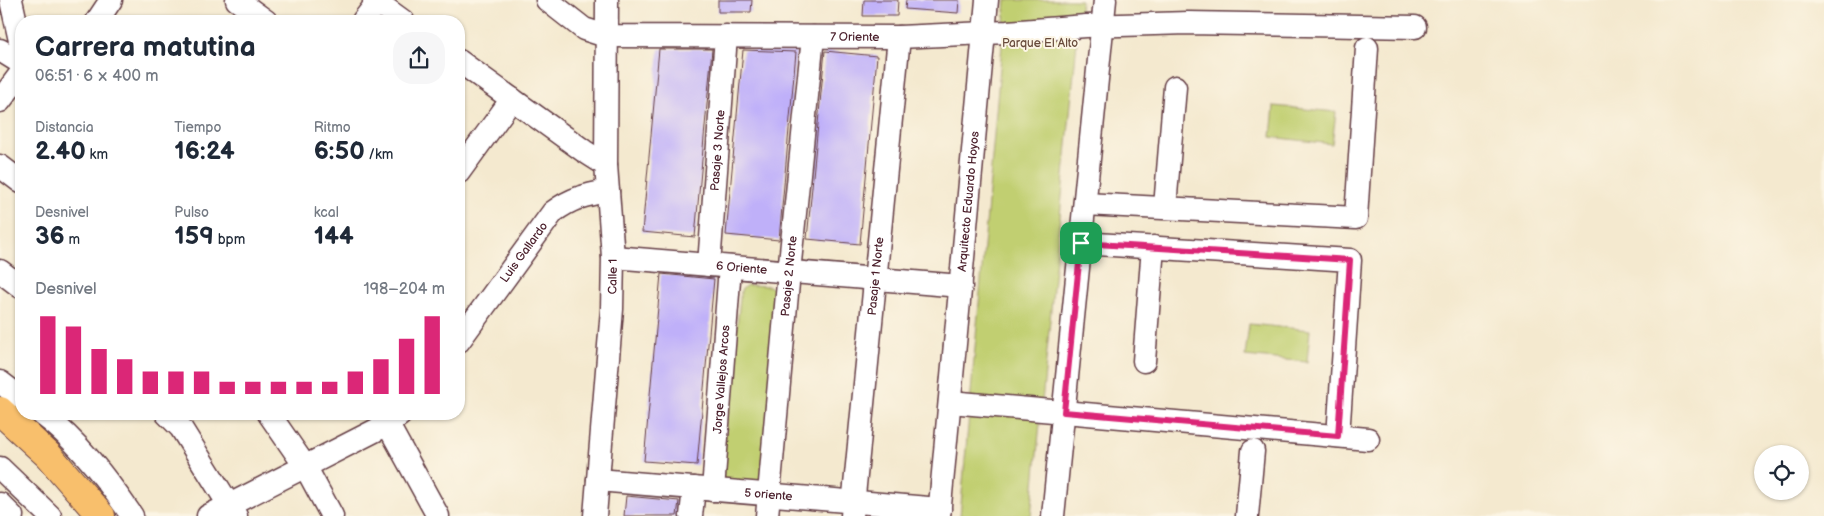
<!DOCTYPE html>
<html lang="es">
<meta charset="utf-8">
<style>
:root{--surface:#fff;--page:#f6f6f7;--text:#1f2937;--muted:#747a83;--accent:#db2777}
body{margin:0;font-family:"Balsamiq Sans",sans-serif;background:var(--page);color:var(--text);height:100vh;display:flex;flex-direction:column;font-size:19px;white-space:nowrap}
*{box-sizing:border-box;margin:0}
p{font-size:16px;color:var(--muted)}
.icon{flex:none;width:28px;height:28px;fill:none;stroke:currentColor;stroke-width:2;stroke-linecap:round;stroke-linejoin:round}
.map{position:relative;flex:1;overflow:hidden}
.side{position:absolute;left:15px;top:15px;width:450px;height:405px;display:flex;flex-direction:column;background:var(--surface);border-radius:20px;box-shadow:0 1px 4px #0004}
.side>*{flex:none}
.fabs{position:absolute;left:1754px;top:445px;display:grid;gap:10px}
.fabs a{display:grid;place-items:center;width:55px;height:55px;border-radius:50%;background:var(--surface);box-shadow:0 1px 4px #0004;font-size:25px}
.pin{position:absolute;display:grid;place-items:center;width:42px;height:42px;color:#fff;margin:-21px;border-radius:10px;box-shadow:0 2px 8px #0006}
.round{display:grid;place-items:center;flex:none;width:52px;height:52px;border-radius:20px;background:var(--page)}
.headline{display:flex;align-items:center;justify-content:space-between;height:85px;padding:0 20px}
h1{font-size:28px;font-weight:800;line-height:38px}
.stats{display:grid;grid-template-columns:repeat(3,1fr);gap:8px;height:85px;padding:5px 20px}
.stats div{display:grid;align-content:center}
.stats b{font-size:25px;font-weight:800}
.stats small{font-size:14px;font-weight:400}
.stats p{font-size:14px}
.chart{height:140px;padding:10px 20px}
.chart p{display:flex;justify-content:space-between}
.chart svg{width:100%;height:90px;margin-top:5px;stroke:var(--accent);stroke-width:6}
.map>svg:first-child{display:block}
.green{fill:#c1cf71;stroke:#86774e}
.building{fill:#bfb0f9}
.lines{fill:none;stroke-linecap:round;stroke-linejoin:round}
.minor-casing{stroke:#643d44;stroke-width:25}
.major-casing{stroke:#643d44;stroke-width:30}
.minor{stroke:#fff;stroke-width:22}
.major{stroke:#f8bf6c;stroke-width:28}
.route-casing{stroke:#fff;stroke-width:10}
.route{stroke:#db2777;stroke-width:6}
.labels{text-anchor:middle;stroke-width:4;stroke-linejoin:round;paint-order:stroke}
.street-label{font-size:12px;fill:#4a1f2b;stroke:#fcf5e5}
.park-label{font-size:12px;fill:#684b3c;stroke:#fcf5e5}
</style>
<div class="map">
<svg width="1824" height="516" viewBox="0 0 1824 516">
<rect width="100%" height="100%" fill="#fcf5e5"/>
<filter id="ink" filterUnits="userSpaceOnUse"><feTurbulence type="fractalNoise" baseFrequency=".02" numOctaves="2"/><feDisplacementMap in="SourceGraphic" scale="10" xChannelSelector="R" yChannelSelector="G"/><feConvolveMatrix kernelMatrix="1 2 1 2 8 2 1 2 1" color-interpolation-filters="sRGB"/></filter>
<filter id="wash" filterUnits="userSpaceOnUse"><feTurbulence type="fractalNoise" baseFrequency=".0096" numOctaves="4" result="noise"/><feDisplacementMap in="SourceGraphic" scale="20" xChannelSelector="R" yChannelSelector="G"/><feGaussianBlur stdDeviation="1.12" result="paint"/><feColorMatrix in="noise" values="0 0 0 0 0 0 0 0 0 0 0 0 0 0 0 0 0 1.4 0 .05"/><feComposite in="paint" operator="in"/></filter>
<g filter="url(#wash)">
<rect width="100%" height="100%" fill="#f4e9cf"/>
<g class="green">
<path d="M 1006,0 L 1081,0 L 1031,516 L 960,516 Z"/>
<path d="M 1274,106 L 1336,112 L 1332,144 L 1271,137 Z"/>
<path d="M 747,285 L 770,286 L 779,295 L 763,482 L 757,489 L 720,480 L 741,290 Z"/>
<path d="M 1249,324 L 1310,330 L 1307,362 L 1245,356 Z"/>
</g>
<g id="blocks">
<g class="building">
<path d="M 718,0 L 752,0 L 751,12 L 718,12 Z"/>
<path d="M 864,0 L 898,0 L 897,16 L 863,16 Z"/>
<path d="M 906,0 L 959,0 L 958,13 L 905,9 Z"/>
<path d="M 659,49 L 712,49 L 695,237 L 642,232 Z"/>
<path d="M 743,50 L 796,52 L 779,240 L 726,235 Z"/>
<path d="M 825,51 L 877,56 L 860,244 L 807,239 Z"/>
<path d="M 661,274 L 714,279 L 697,465 L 644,461 Z"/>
<path d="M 626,496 L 679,501 L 677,516 L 624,516 Z"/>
</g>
</g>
</g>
<g filter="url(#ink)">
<use href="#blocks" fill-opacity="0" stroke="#643d44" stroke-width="1"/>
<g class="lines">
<defs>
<g id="minor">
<path d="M 11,0 L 21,45"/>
<path d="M 237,0 L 266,21"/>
<path d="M 374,0 L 403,21"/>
<path id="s1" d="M 547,0 L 584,29 L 606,36 L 899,37 L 1007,32 L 1086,26 L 1188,23 L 1415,27"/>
<path d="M 97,21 L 111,0"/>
<path d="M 363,21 L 379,0"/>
<path d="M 0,50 L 21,63"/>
<path d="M 459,61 L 584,151 L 606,165"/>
<path d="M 0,101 L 21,73"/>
<path d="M 0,166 L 21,182"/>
<path d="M 459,172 L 512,99"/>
<path d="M 1085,204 L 1356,218 L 1367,48"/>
<path d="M 1165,207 L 1175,87"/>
<path d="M 1081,243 L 1350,260 L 1338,436"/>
<path id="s2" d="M 613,257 L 961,286"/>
<path id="s3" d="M 709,265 L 726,36"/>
<path d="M 0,271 L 21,287"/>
<path id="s4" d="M 459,341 L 553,212 C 572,198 585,195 608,191"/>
<path d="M 1144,361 L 1153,247"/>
<path d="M 0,382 L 21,398"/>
<path d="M 950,402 L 1368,439"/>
<path d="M 42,414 C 78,441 107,479 132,516"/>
<path d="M 167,414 L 181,428 L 236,516"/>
<path d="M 269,414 L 305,466 L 332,516"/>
<path d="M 382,414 L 438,516"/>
<path d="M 0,468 L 50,516"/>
<path id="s5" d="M 598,480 L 940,509"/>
<path id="s6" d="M 713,490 L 730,267"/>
<path d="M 0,504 L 12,516"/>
<path d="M 208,516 L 388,424 L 401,414"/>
<path id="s7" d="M 595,516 L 612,309 L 613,257 L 606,165 L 607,0"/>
<path d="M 691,516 L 694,488"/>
<path id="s8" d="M 767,516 L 789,272 L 813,37"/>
<path id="s9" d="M 852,516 L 899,37"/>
<path id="s10" d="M 939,516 L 987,0"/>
<path d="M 1053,516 L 1105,0"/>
<path d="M 1247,516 L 1253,451"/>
</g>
<path id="major" d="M 0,411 L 48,455 L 101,516"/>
</defs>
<use href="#minor" class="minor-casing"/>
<use href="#major" class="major-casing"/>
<use href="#minor" class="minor"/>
<use href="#major" class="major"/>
</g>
</g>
<g class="lines" filter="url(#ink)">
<defs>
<path id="route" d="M 1081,243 L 1350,260 L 1338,436 L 1064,412 Z"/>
</defs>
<use href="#route" class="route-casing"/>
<use href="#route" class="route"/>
</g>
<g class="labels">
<g class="street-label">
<text dy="4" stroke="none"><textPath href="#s1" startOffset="319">7 Oriente</textPath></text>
<text dy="4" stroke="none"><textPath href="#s3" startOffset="115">Pasaje 3 Norte</textPath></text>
<text dy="4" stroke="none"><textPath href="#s10" startOffset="316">Arquitecto Eduardo Hoyos</textPath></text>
<text dy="4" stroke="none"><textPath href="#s4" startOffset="110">Luis Gallardo</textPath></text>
<text dy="4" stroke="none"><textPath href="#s2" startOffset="129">6 Oriente</textPath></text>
<text dy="4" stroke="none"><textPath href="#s7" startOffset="240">Calle 1</textPath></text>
<text dy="4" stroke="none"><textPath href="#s8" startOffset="241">Pasaje 2 Norte</textPath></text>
<text dy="4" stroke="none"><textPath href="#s9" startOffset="241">Pasaje 1 Norte</textPath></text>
<text dy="4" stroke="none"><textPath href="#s6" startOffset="111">Jorge Vallejos Arcos</textPath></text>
<text dy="4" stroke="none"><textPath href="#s5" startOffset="171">5 oriente</textPath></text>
</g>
<g class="park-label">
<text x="1040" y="47">Parque El Alto</text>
</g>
</g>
</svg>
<div class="fabs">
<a><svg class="icon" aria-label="locate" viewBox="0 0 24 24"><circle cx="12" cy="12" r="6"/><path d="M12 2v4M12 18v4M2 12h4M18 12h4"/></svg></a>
</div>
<div class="pin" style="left:1081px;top:243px;background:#1e9e55"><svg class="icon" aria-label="arrive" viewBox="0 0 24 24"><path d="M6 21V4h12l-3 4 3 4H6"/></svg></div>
<section class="side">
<div class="headline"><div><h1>Carrera matutina</h1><p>06:51 · 6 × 400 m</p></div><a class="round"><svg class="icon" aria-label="share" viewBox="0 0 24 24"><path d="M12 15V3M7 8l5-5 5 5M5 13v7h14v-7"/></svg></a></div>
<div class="stats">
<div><p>Distancia</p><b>2.40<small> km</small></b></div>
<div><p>Tiempo</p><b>16:24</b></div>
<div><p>Ritmo</p><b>6:50<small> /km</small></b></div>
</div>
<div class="stats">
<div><p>Desnivel</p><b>36<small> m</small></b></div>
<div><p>Pulso</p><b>159<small> bpm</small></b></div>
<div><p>kcal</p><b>144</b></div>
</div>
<div class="chart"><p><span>Desnivel</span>198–204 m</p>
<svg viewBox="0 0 160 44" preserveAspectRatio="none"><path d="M5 44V6M15 44V11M25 44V22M35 44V27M45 44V33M55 44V33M65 44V33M75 44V38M85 44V38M95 44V38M105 44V38M115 44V38M125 44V33M135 44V27M145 44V17M155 44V6"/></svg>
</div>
</section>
</div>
